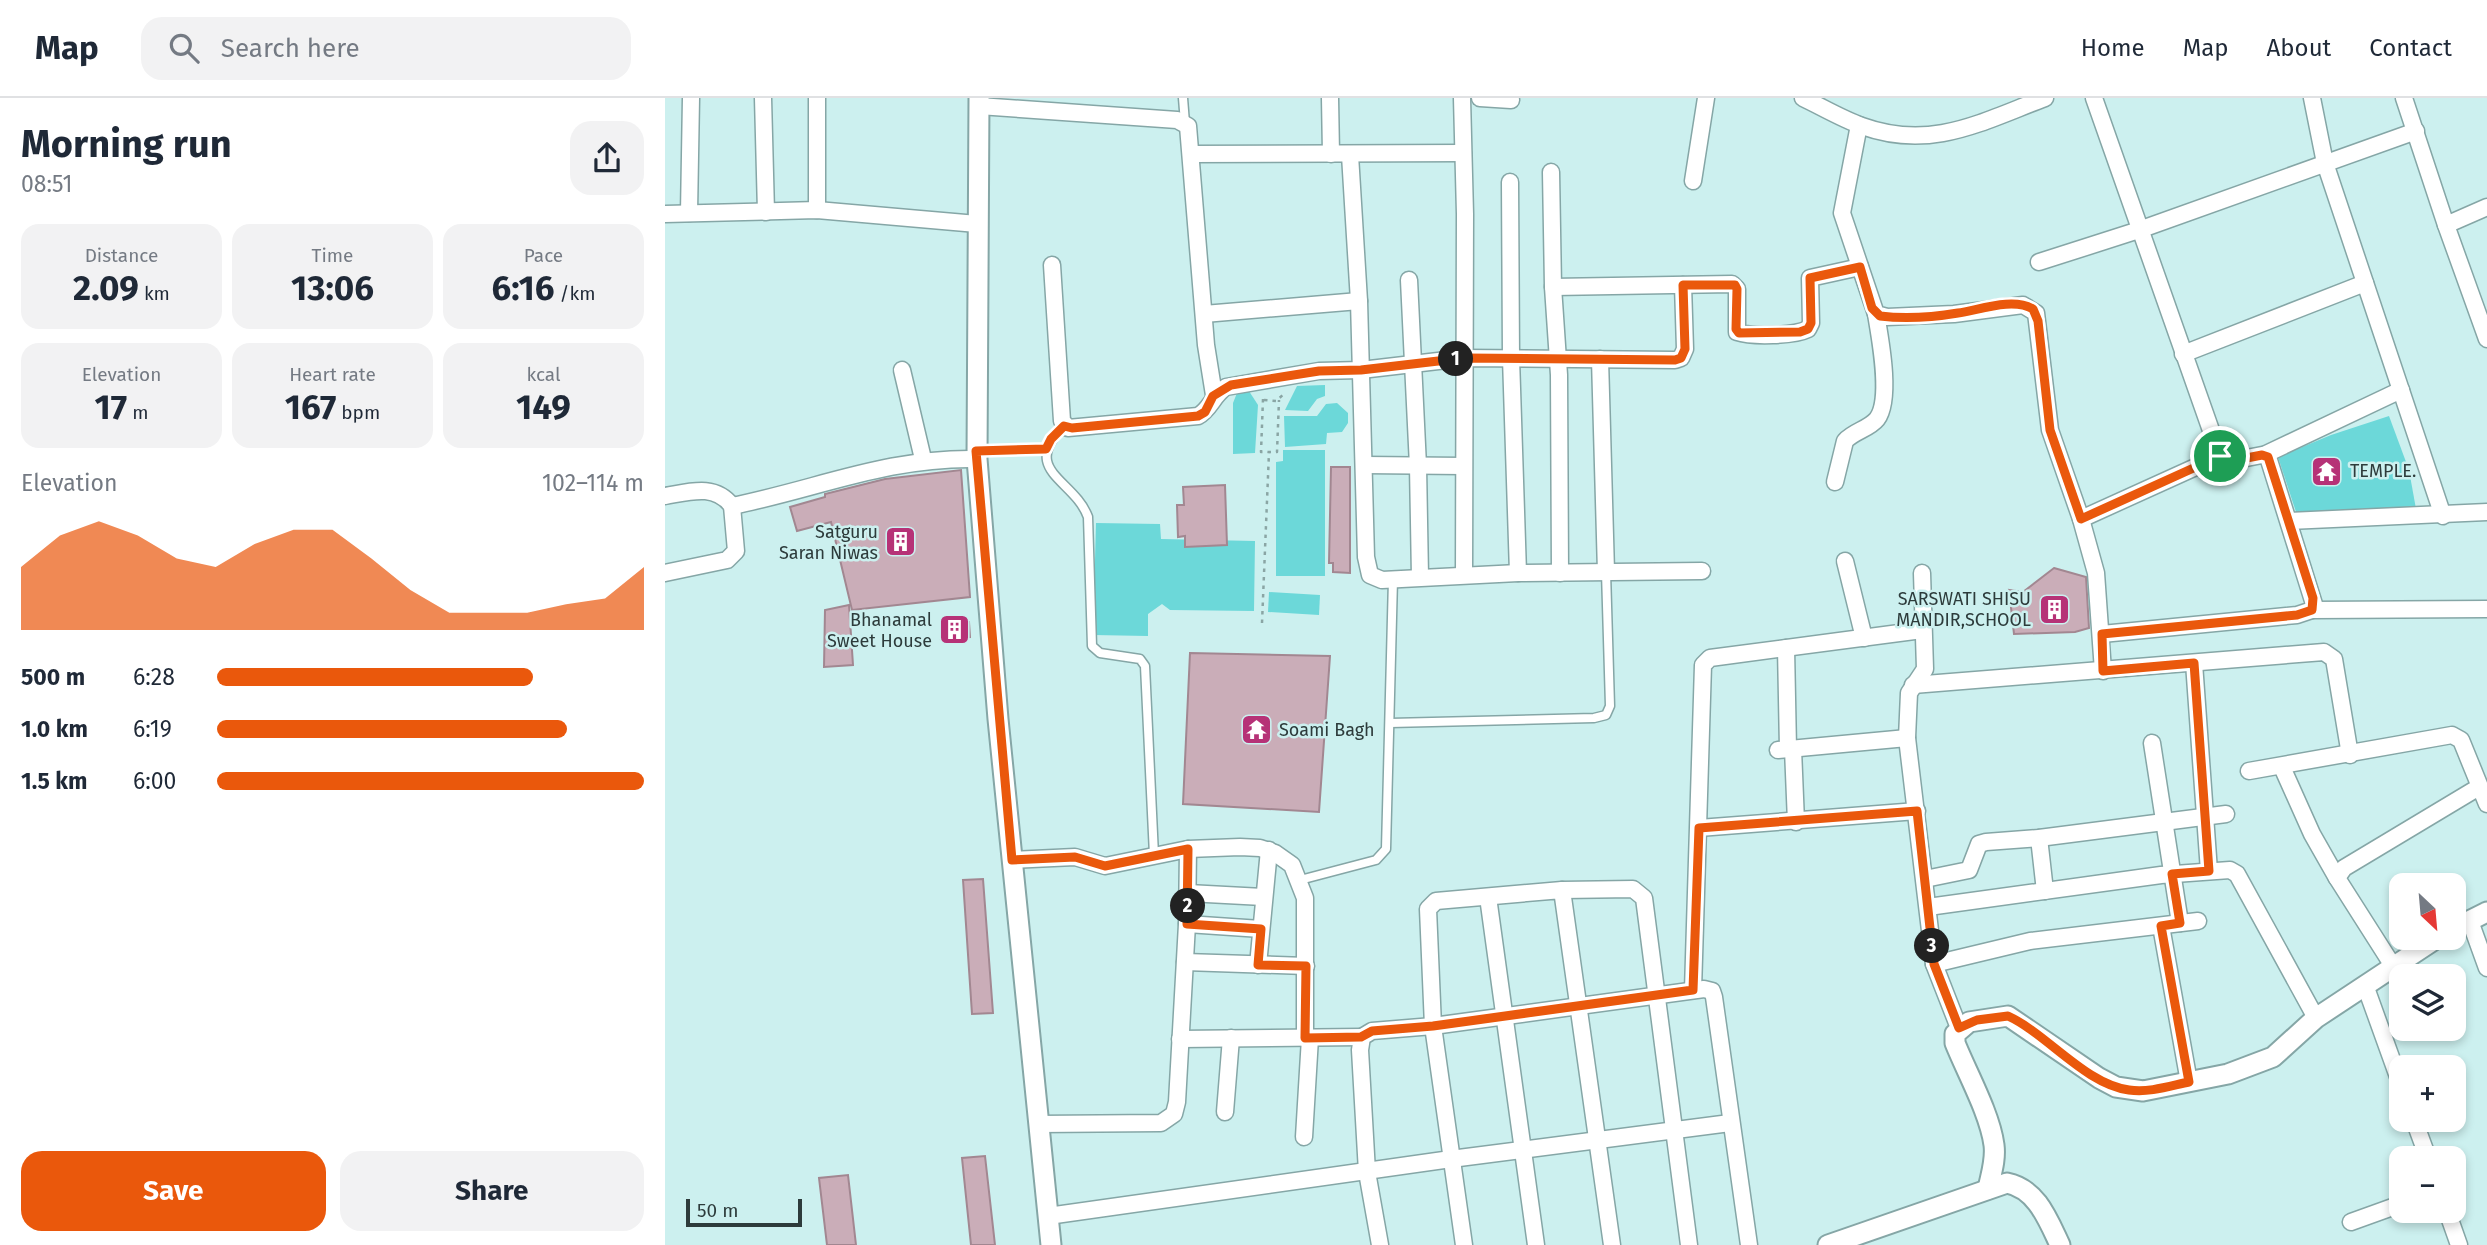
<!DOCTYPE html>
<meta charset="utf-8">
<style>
:root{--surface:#fff;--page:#f2f2f3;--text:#1f2937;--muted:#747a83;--line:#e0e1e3;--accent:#ea580c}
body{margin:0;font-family:"Fira Sans",sans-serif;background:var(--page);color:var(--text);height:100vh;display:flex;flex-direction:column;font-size:26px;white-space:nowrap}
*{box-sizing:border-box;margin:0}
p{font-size:23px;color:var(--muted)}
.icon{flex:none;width:38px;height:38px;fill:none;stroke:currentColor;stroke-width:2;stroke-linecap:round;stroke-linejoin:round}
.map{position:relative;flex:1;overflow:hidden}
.sheet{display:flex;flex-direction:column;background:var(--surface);width:665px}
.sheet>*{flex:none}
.needle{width:46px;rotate:154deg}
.controls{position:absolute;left:1724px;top:775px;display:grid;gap:14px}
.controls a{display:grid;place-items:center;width:77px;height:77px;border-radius:14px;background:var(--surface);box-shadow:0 4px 10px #0003;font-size:35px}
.scale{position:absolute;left:21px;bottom:18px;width:116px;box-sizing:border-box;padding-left:7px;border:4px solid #2d3b3b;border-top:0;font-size:19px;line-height:24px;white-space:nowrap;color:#2d3b3b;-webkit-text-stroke:5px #ccf0ef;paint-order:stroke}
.pin{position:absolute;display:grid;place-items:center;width:60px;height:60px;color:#fff;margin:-30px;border:4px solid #fff;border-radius:50%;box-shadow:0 2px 7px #0007}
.km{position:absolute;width:35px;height:35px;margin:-18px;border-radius:50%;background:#222;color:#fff;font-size:19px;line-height:35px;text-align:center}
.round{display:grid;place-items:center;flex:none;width:74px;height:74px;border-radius:21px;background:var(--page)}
.summary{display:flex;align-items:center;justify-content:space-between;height:119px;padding:0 21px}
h1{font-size:38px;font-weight:700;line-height:52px}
.metrics{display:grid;grid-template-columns:repeat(3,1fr);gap:10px;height:119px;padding:7px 21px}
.metrics div{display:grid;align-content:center;border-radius:18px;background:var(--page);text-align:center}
.metrics b{font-size:35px;font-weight:700}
.metrics small{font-size:19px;font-weight:400}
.metrics p{font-size:19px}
.chart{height:196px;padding:14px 21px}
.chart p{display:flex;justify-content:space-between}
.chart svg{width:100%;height:126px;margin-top:7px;fill:var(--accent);opacity:.7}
.action{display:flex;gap:14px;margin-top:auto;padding:14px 21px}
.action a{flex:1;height:80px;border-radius:21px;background:var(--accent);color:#fff;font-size:28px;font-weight:700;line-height:80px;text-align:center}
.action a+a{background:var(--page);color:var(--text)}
ul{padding:0 21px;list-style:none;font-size:23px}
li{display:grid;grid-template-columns:112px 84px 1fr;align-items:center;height:52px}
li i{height:18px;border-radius:9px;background:var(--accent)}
header{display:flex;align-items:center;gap:42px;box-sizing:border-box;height:98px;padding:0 35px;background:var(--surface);border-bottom:2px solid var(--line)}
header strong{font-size:33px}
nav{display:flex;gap:38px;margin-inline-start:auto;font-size:24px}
.search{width:490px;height:63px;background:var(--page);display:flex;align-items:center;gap:18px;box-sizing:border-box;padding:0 24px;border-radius:21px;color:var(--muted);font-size:26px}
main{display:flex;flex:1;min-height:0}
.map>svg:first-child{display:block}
.green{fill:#6cd8d9}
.building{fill:#caadb8;stroke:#a28791;stroke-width:2}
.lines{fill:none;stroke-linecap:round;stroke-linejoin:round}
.service-casing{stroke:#85a6a6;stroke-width:11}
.minor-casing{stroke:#85a6a6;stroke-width:19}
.tertiary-casing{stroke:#85a6a6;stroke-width:23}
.path{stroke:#8aa5a4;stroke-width:2.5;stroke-dasharray:3.5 5;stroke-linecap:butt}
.service{stroke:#fff;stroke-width:8}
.minor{stroke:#fff;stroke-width:16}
.tertiary{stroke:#fff;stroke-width:19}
.route-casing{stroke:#fff;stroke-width:14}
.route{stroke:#ea580c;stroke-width:9}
.labels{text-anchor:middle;stroke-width:5;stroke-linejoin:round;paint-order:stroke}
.poi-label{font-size:18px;fill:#2d3b3b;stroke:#ccf0ef;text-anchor:end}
</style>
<header>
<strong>Map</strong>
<div class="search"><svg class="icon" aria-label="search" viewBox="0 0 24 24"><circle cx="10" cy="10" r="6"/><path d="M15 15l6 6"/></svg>Search here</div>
<nav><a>Home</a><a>Map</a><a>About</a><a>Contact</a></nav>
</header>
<main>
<section class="sheet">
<div class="summary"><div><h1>Morning run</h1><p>08:51</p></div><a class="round"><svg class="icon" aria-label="share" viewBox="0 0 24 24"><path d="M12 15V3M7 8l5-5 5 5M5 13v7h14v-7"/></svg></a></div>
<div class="metrics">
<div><p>Distance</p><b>2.09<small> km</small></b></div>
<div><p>Time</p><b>13:06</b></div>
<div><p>Pace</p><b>6:16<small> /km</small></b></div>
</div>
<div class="metrics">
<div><p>Elevation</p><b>17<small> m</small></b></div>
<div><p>Heart rate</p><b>167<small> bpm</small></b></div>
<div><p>kcal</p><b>149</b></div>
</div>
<div class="chart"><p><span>Elevation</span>102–114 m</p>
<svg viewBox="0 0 160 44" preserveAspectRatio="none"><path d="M0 44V22L10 11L20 6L30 11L40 19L50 22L60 14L70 9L80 9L90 19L100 30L110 38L120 38L130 38L140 35L150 33L160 22V44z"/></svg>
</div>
<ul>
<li><b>500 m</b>6:28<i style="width:74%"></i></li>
<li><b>1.0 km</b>6:19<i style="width:82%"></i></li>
<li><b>1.5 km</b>6:00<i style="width:100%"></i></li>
</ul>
<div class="action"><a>Save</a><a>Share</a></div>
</section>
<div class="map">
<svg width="1822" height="1147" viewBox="0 0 1822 1147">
<rect width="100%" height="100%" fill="#ccf0ef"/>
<g class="green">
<path d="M 660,287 L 660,298 L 652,301 L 643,313 L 620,312 L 632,288 Z"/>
<path d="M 574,290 L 582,290 L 593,307 L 590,355 L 568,356 L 568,305 Z"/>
<path d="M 672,305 L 683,315 L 683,325 L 677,334 L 662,335 L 661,346 L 620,349 L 619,318 L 652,318 L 661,306 Z"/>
<path d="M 1724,318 L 1744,372 L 1751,411 L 1631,414 L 1613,359 L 1666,337 Z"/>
<path d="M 618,352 L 660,352 L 660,478 L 611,478 L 611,364 L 618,363 Z"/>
<path d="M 431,425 L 495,426 L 496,441 L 590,443 L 589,513 L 505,512 L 497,506 L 483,516 L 483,538 L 428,537 Z"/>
<path d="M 604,494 L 655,497 L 654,517 L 603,514 Z"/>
</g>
<g class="building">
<path d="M 666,369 L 685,369 L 685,475 L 668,474 L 668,465 L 664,465 Z"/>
<path d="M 296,372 L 305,499 L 187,512 L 166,424 L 132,433 L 125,409 L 160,399 L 160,396 L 220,381 Z"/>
<path d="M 560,387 L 562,447 L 520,449 L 520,438 L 513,439 L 512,407 L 519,407 L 518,389 Z"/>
<path d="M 1389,470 L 1421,479 L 1424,530 L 1410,534 L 1349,536 L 1344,492 L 1358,494 Z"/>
<path d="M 184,507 L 188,567 L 159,569 L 160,512 Z"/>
<path d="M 304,524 L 305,539 L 276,541 L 277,526 Z"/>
<path d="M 525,555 L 665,558 L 654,714 L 518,706 Z"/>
<path d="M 318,781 L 328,915 L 307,916 L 298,782 Z"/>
<path d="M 320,1058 L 330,1147 L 306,1147 L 297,1060 Z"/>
<path d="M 183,1077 L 191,1147 L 162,1147 L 154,1080 Z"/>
</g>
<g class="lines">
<defs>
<g id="service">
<path d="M 518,0 L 520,25"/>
<path d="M 399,328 C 354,373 409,381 423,419 L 427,548 L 435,555 L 475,561 L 480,568 L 489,757"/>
<path d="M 314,353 L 381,351"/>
<path d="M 725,625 L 929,620 L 941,617 L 945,608 L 941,474"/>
<path d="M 635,782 L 711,762 L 721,751 L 728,481"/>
</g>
<g id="minor">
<path d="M 98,0 L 101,114"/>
<path d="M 665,0 L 666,56"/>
<path d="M 797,0 L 800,116 L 799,477"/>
<path d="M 815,0 L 846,2"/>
<path d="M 1138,0 C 1157,9 1177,21 1197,28 C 1266,53 1316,24 1380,0"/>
<path d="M 1429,0 L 1555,358 L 1561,364 L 1597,357 L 1603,359 L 1649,506 L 1647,512 L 1632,517 L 1437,536"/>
<path d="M 1647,0 L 1660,65 L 1778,418"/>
<path d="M 1739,0 L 1781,127 L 1822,109"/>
<path d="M 314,8 L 512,22 L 523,28 L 541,247 L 549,297"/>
<path d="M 1194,27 L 1177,115 L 1211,216 L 1222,219 L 1289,216 L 1358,207 L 1371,215 L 1385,332 L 1416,421 L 1431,475 L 1438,573"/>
<path d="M 526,56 L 798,55"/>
<path d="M 685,57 L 694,203 L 701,459 L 705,477 L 717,482 L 853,475 L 1037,473"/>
<path d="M 886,74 L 888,189 L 894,277 L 895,475"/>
<path d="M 1028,83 L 1041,0"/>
<path d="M 845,84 L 846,260 L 853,475"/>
<path d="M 152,112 L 152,0"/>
<path d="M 24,115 L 26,0"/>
<path d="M 0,116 L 152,112 L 312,126"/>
<path d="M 1781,127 L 1822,241"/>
<path d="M 1374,164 L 1474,132 L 1751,33"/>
<path d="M 387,167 L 397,323 L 403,330 L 533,318 C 545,312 548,297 561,289 L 654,273 L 696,272 L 799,260 L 1010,262 L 1016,260 L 1020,251 L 1018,187"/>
<path d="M 744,182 L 753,368 L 755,479"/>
<path d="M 888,189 L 1067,186 L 1072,191 L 1072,234 C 1087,239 1129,238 1143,231 L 1146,225 L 1145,180 L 1195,169"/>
<path d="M 539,216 L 694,203"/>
<path d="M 1518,256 L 1700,185"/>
<path d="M 935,261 L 941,474"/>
<path d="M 237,272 L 258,361"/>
<path d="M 1601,356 L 1736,292"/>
<path d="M 700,367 L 798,368"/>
<path d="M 1170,384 L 1180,343 C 1189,333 1204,331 1212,321 C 1227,301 1215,240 1211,216"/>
<path d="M 0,398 C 24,394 50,385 67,408"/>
<path d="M 1416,421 L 1555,358"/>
<path d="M 1624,423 L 1822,414"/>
<path d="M 1180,463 L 1199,540"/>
<path d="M 0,475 L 62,462 L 71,453 L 67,408 C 152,391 223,359 312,361"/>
<path d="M 1257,475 L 1260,571 L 1244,595 L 1242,640 L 1269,866 L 1294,930"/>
<path d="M 1647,512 L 1822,511"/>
<path d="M 1121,550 L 1123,651"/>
<path d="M 1529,565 L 1544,773"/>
<path d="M 1248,587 L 1659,554 L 1669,561 L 1685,657"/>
<path d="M 1487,645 L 1515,825"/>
<path d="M 1128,651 L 1131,724"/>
<path d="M 1113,652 L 1242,640"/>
<path d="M 1617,669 L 1647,736 L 1672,780"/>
<path d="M 1584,673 L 1787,637 L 1796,642 L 1822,706"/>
<path d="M 1034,730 L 1252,713"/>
<path d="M 1374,740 L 1380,793"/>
<path d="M 347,762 L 410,759 L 440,768 L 523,751 L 575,749 L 595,750 L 610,755 L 627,767 L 640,800 L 640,940"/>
<path d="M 1260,781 L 1304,772 L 1314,746 L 1321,744 L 1374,740 L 1561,716"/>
<path d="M 897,792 L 968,791 L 979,800 L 1024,1147"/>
<path d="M 523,795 L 598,799"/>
<path d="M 823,799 L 871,1147"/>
<path d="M 1263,809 L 1496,777 L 1565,772 L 1572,776 L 1651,920"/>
<path d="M 1805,823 L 1822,870"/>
<path d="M 522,826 L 596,831"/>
<path d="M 1496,828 L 1524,984"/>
<path d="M 520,864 L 641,868"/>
<path d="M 1269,866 L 1365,843 L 1533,823"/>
<path d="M 593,867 L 604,752"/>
<path d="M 1728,868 L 1672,780 L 1679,770 L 1814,689"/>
<path d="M 1700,887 L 1736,987"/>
<path d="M 1028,892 L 1038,567 L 1045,560 L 1257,532"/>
<path d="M 515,941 L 697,939"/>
<path d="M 560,1014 L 566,940"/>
<path d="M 1749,1022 L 1763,1060"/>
<path d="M 373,1026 L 496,1025 L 509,1016 L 512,1004 L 522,826 L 523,751"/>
<path d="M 639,1039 L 645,940"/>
<path d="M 1782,1113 L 1794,1147"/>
<path d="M 383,1118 L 786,1061 L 1065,1025"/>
<path d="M 1686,1124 L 1736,1106"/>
<path d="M 715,1147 L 702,1074 L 695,952 L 697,939 L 707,933 L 768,928 L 1039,891 L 1047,893 L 1049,899 L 1084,1147"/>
<path d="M 799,1147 L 768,928 L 763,811 L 771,803 L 897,792 L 947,1147"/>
</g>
<g id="tertiary">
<path d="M 314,0 L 312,361 L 333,621 L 386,1147"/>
<path d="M 1788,831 L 1822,814"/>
<path d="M 1323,1091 C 1326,1076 1331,1062 1329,1047 C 1325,1016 1302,975 1290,945 L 1290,936 L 1304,924 L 1343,918 L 1434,980 L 1451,989 L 1478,993 L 1563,976 L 1608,959 L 1651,920 L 1772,840"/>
<path d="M 1163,1147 L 1342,1085 C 1372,1091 1383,1122 1395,1147"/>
</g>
</defs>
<use href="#service" class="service-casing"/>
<use href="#minor" class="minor-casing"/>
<use href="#tertiary" class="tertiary-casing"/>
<g class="path">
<path d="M 598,301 L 596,354 L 612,354 L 614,302"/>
<path d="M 599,302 L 611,303 L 620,295"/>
<path d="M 597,525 L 604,354"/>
</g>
<use href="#service" class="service"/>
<use href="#minor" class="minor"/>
<use href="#tertiary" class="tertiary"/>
</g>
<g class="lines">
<defs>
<path id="route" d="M 1195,169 L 1207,210 L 1215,218 C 1239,221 1269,219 1293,215 C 1314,212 1348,199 1368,211 L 1373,223 L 1385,332 L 1416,421 L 1555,358 L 1561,364 L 1597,357 L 1603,359 L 1648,500 L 1647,512 L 1632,517 L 1437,536 L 1438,573 L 1529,565 L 1544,773 L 1507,776 L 1515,825 L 1496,828 L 1524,984 C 1505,988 1484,995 1464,992 C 1420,986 1382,936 1343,918 L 1312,922 L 1294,930 L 1269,866 L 1252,713 L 1034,730 L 1028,892 L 768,928 L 707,933 L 696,939 L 640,940 L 641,868 L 593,867 L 596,831 L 522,826 L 523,751 L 440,768 L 410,759 L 347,762 L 311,353 L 381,351 L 386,341 L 399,328 L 407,330 L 533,318 L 540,314 L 548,298 L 566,287 L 654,273 L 696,272 L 799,260 L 1010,262 L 1016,260 L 1020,251 L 1018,187 L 1070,187 L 1072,191 L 1071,231 L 1074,235 L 1135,234 L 1143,231 L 1146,225 L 1145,180 Z"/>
</defs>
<use href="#route" class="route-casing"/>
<use href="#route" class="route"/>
</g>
<defs>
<symbol id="temple-square" viewBox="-11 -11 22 22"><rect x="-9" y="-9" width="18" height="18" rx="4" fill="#b63277" stroke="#ccf0ef"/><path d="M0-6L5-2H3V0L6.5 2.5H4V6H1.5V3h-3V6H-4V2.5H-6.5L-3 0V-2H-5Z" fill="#fff"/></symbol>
<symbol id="building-square" viewBox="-11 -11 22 22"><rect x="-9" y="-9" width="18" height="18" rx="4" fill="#b63277" stroke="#ccf0ef"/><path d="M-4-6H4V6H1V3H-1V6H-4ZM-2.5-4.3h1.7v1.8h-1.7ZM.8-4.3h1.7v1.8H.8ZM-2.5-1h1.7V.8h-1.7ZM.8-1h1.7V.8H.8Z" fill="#fff"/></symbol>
</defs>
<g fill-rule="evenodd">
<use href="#temple-square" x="1644" y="356" width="35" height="35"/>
<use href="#building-square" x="218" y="426" width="35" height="35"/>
<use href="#building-square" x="1372" y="494" width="35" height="35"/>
<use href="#building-square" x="272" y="514" width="35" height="35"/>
<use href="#temple-square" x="574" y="614" width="35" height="35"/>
</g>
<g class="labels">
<g class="poi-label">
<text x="1685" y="379" text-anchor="start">TEMPLE.</text>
<text x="213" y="440">Satguru<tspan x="213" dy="21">Saran Niwas</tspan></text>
<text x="1366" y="507">SARSWATI SHISU<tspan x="1366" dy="21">MANDIR,SCHOOL</tspan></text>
<text x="267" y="528">Bhanamal<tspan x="267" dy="21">Sweet House</tspan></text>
<text x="614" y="638" text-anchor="start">Soami Bagh</text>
</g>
</g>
</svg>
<div class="controls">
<a><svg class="needle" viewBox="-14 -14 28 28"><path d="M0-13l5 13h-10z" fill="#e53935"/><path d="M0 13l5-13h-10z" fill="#747a83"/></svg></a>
<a><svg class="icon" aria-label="layers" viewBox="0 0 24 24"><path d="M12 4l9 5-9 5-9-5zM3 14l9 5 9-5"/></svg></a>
<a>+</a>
<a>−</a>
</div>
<div class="scale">50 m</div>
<div class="pin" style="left:1555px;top:358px;background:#1e9e55"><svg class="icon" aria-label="arrive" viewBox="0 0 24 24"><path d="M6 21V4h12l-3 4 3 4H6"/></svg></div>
<b class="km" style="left:791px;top:261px">1</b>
<b class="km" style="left:523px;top:808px">2</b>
<b class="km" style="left:1267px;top:848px">3</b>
</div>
</main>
